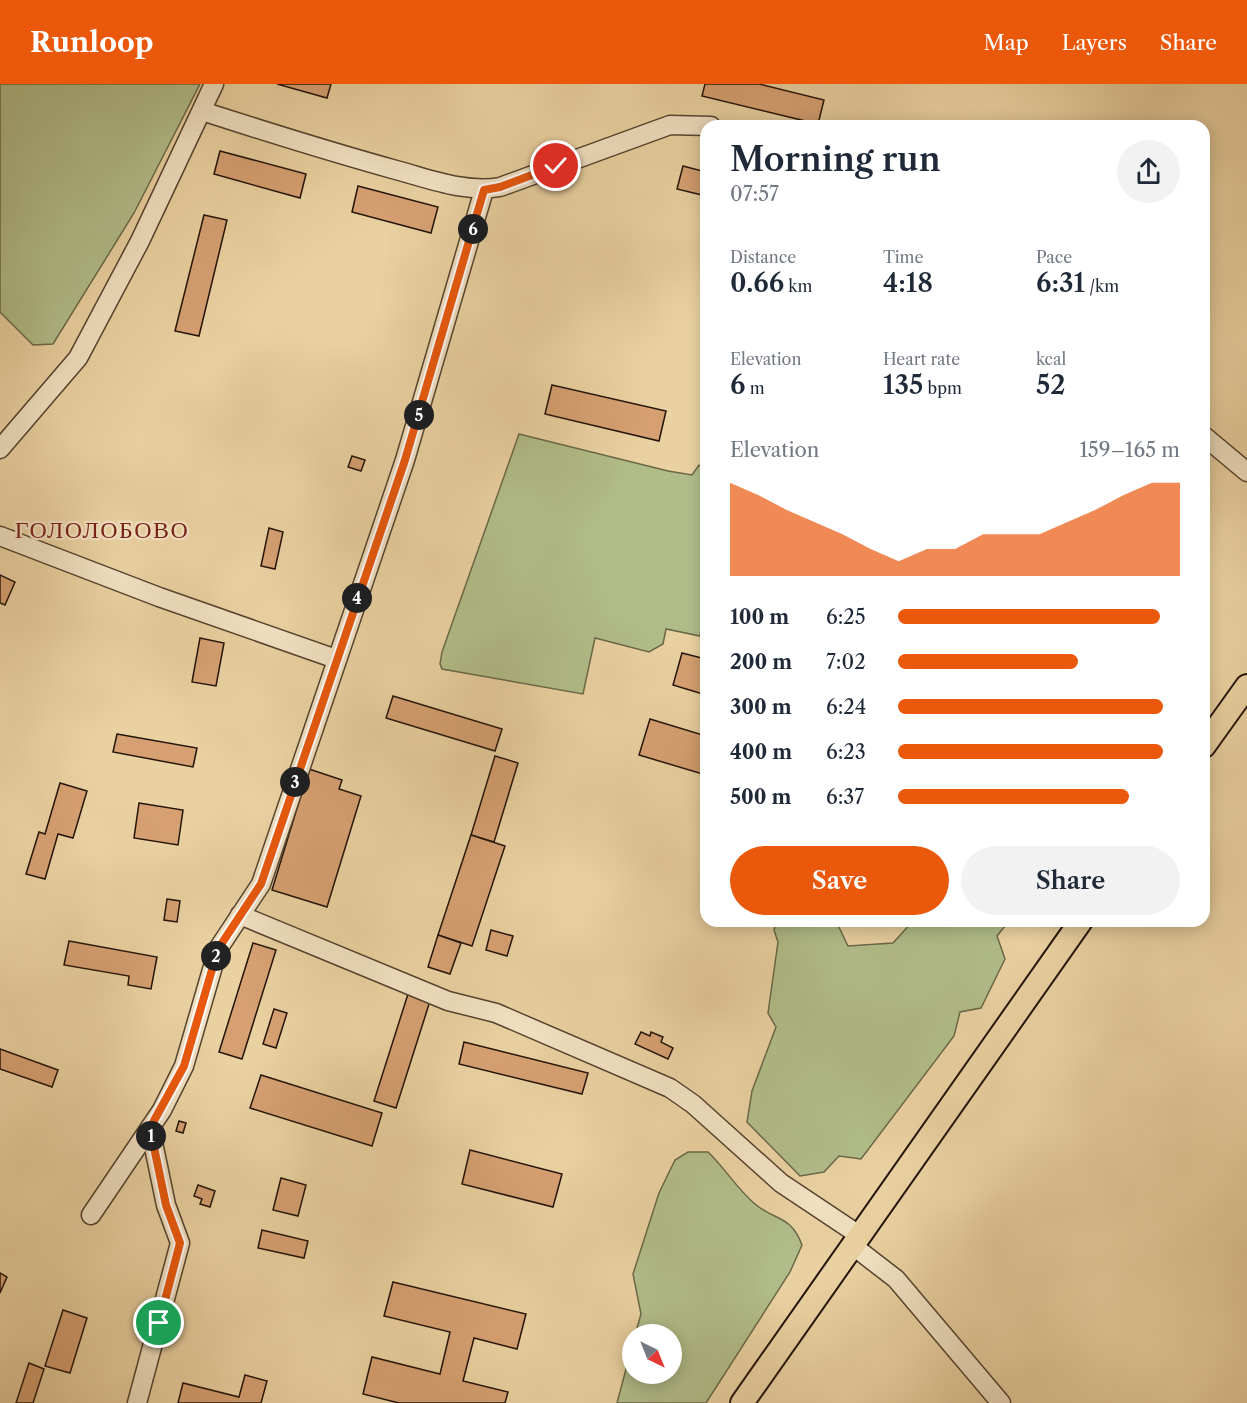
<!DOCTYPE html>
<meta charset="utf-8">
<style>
:root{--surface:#fff;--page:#f2f2f3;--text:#1f2937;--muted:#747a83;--accent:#ea580c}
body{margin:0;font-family:"Libre Caslon Text",serif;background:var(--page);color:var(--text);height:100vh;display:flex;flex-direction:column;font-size:22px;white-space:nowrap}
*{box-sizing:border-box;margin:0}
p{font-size:20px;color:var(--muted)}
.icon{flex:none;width:33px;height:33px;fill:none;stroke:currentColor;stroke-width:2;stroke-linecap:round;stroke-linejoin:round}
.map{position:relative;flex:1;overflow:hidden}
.sheet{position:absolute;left:700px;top:36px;width:510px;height:807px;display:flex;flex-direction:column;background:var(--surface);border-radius:18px;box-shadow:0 3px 15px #0003}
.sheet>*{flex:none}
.needle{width:39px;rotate:137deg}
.buttons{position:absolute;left:622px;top:1240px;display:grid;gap:12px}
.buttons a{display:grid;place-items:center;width:60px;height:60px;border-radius:50%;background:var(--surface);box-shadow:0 3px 15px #0003;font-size:30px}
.pin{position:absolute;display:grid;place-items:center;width:51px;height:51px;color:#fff;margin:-26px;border:3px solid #fff;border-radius:50%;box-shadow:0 2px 6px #0007}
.km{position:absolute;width:30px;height:30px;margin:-15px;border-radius:50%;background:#222;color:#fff;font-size:16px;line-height:30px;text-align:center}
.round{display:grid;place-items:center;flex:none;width:63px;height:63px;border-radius:32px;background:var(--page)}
.overview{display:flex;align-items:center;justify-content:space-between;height:102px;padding:0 30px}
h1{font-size:33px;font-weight:600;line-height:45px}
.figures{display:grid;grid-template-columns:repeat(3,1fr);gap:9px;height:102px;padding:6px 30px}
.figures div{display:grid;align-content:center}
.figures b{font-size:26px;font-weight:600}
.figures small{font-size:16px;font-weight:400}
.figures p{font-size:16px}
.chart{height:168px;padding:12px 30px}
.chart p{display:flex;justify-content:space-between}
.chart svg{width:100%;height:108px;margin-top:6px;fill:var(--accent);opacity:.7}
.primary-button{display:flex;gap:12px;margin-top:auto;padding:12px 30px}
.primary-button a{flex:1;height:69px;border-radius:36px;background:var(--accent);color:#fff;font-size:24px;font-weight:600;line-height:69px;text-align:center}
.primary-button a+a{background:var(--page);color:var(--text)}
ul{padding:0 30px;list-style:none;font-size:20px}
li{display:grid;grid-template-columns:96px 72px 1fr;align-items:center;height:45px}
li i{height:15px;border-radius:8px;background:var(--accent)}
header{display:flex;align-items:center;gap:36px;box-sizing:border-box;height:84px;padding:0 30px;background:var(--accent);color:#fff}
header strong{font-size:28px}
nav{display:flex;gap:33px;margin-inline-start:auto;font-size:21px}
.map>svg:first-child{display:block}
.green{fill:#b1bd89;stroke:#6a6848;stroke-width:1.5}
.building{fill:#d6a072;stroke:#231408;stroke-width:1.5}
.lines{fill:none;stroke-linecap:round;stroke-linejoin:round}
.minor-casing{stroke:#55432e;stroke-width:21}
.major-casing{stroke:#231408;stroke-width:26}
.minor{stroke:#f1e1c2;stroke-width:18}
.major{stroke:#ead1a1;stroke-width:22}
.route-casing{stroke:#fff;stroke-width:12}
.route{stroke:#ea580c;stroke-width:8}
.labels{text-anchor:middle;stroke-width:4.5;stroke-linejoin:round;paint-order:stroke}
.quarter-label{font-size:24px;letter-spacing:1.5px;fill:#7a1f14;stroke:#f1e1c2}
</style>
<header>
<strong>Runloop</strong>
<nav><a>Map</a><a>Layers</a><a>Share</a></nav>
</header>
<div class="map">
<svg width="1247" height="1319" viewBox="0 0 1247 1319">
<rect width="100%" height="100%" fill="#ead1a1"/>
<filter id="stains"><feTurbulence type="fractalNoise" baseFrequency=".00333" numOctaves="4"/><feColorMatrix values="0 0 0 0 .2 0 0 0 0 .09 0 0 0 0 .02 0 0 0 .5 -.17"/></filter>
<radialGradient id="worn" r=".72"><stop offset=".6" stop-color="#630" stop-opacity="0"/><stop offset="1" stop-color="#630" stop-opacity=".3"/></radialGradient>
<g class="green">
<path d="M 0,0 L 200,0 L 134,129 L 53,260 L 33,261 L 0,228 Z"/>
<path d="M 519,350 L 668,387 L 692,391 L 699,381 L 706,387 L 706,546 L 701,545 L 700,552 L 666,545 L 663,560 L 649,568 L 595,554 L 583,610 L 442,585 L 440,580 L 442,568 Z"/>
<path d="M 777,837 L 836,837 L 848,862 L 893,859 L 913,837 L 1009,837 L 997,852 L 1005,875 L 981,924 L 960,928 L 954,952 L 861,1075 L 839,1072 L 824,1088 L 800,1092 L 747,1038 L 752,1007 L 776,943 L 768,929 L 778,858 L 774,846 Z"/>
<path d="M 688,1068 L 708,1068 C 725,1084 737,1105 755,1120 C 775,1137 791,1131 802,1161 L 790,1188 L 706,1319 L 617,1319 L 633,1259 L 633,1290 L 672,1290 L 672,1251 L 635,1251 L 641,1230 L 633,1190 L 659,1109 L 675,1076 Z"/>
</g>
<g class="building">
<path d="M 277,0 L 331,0 L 327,14 Z"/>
<path d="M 705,0 L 759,0 L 824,16 L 818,40 L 702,12 Z"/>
<path d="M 220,67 L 306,90 L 300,114 L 214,90 Z"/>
<path d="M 683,82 L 706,88 L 706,112 L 677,105 Z"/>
<path d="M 358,102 L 438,123 L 431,149 L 352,128 Z"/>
<path d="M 204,131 L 227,136 L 199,252 L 175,247 Z"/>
<path d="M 552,301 L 666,327 L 659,357 L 545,330 Z"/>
<path d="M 352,372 L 365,376 L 361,387 L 348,383 Z"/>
<path d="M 269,444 L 283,448 L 275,485 L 261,482 Z"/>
<path d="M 0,491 L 15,498 L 5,521 L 0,519 Z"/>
<path d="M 200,554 L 224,559 L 216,602 L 192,598 Z"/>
<path d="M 682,569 L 706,575 L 706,611 L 673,601 Z"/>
<path d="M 393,612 L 502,645 L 495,667 L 386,634 Z"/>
<path d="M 650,635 L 706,652 L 706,691 L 639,671 Z"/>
<path d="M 117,650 L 197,664 L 193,683 L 113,668 Z"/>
<path d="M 495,672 L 518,679 L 494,758 L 471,751 Z"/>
<path d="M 309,685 L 342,696 L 339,705 L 361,712 L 327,823 L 272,806 Z"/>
<path d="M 60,699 L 87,707 L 73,754 L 58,750 L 45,795 L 26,790 L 39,748 L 45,750 Z"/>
<path d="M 139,719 L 183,726 L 178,761 L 134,754 Z"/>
<path d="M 471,751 L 505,762 L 472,862 L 438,851 Z"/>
<path d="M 167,815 L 180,817 L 177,838 L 164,836 Z"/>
<path d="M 491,846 L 513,852 L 507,872 L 486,866 Z"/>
<path d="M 438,851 L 461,859 L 450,890 L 428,883 Z"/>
<path d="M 69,857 L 157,873 L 151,905 L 128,901 L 129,892 L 64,881 Z"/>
<path d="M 253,859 L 276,866 L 242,975 L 219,968 Z"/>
<path d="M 408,910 L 430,917 L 396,1024 L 374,1017 Z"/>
<path d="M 274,925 L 287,929 L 276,964 L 263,960 Z"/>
<path d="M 641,948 L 650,952 L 651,948 L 663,953 L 661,958 L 673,964 L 668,975 L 635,960 Z"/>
<path d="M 464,958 L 588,989 L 582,1010 L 459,980 Z"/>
<path d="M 0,965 L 58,986 L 52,1003 L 0,985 Z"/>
<path d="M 261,991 L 382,1029 L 372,1062 L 250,1024 Z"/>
<path d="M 179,1037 L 186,1039 L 183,1049 L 176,1047 Z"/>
<path d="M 470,1066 L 562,1090 L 553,1123 L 462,1100 Z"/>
<path d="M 281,1094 L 306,1101 L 298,1132 L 273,1126 Z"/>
<path d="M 198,1101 L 215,1107 L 210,1123 L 200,1120 L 202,1115 L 194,1112 Z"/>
<path d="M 262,1146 L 308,1157 L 304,1174 L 258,1164 Z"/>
<path d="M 0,1189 L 7,1193 L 0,1209 Z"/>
<path d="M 393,1198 L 526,1230 L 517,1265 L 474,1254 L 463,1297 L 508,1308 L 505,1319 L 399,1319 L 363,1310 L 372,1273 L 440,1290 L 450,1248 L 384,1232 Z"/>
<path d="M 63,1226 L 87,1234 L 70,1289 L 45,1282 Z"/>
<path d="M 29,1279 L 44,1285 L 33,1319 L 16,1319 Z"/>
<path d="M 245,1291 L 267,1297 L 261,1319 L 178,1319 L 183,1299 L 239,1313 Z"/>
</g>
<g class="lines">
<defs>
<g id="minor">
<path d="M 202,27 C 267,48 331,68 396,86 C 430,95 465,109 500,103 L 670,41 L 711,42"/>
<path d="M 1204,352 L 1247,388"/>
<path d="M 0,365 L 78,274 L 140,157 L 214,0"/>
<path d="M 0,452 L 159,513 L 336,575"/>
<path d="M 240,831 L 448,917 L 496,929 L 670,1004 L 693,1020 L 781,1099 L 859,1151"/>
<path d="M 91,1131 L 162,1026 L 184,982 L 218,865 L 261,800 L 405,376 L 484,106"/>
<path d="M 852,1161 L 896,1195 L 1001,1319"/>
<path d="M 137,1319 L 180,1159 L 166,1121 L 150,1044"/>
</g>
<g id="major">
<path d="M 1204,662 L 1247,602"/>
<path d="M 742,1319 L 1081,837"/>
</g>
</defs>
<use href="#minor" class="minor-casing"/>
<use href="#major" class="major-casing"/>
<use href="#minor" class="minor"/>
<use href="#major" class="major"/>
</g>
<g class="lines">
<defs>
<path id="route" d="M 159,1239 L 180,1159 L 166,1121 L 150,1044 L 184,982 L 218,865 L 261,800 L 405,376 L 484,106 L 500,103 L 556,82"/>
</defs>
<use href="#route" class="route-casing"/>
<use href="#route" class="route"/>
</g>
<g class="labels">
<g class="quarter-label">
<text x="102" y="454">ГОЛОЛОБОВО</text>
</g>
</g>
<rect width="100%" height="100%" filter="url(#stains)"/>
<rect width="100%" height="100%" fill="url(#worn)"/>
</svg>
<div class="buttons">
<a><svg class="needle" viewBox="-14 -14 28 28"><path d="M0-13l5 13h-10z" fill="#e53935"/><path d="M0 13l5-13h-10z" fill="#747a83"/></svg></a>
</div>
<div class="pin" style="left:159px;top:1239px;background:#1e9e55"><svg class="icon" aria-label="arrive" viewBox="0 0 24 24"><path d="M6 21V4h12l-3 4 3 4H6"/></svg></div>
<div class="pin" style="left:556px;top:82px;background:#d93025"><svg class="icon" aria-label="check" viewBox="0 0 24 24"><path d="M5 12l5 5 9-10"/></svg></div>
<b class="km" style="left:151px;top:1052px">1</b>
<b class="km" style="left:216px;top:872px">2</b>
<b class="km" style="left:295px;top:698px">3</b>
<b class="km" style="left:357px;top:514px">4</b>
<b class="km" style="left:419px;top:331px">5</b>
<b class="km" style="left:473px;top:145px">6</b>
<section class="sheet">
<div class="overview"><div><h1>Morning run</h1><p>07:57</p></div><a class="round"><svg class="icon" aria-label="share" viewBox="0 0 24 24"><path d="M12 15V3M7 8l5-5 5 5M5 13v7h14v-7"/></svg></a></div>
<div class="figures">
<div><p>Distance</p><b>0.66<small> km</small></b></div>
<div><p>Time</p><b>4:18</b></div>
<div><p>Pace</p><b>6:31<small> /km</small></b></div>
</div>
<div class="figures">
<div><p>Elevation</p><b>6<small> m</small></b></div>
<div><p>Heart rate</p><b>135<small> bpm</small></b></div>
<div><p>kcal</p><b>52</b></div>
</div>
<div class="chart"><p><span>Elevation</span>159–165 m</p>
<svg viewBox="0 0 160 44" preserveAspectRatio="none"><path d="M0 44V6L10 11L20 17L30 22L40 27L50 33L60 38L70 33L80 33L90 27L100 27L110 27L120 22L130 17L140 11L150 6L160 6V44z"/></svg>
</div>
<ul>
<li><b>100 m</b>6:25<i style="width:93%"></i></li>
<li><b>200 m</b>7:02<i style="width:64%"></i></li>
<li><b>300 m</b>6:24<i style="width:94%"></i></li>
<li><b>400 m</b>6:23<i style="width:94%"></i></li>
<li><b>500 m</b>6:37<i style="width:82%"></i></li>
</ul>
<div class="primary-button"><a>Save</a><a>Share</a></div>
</section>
</div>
